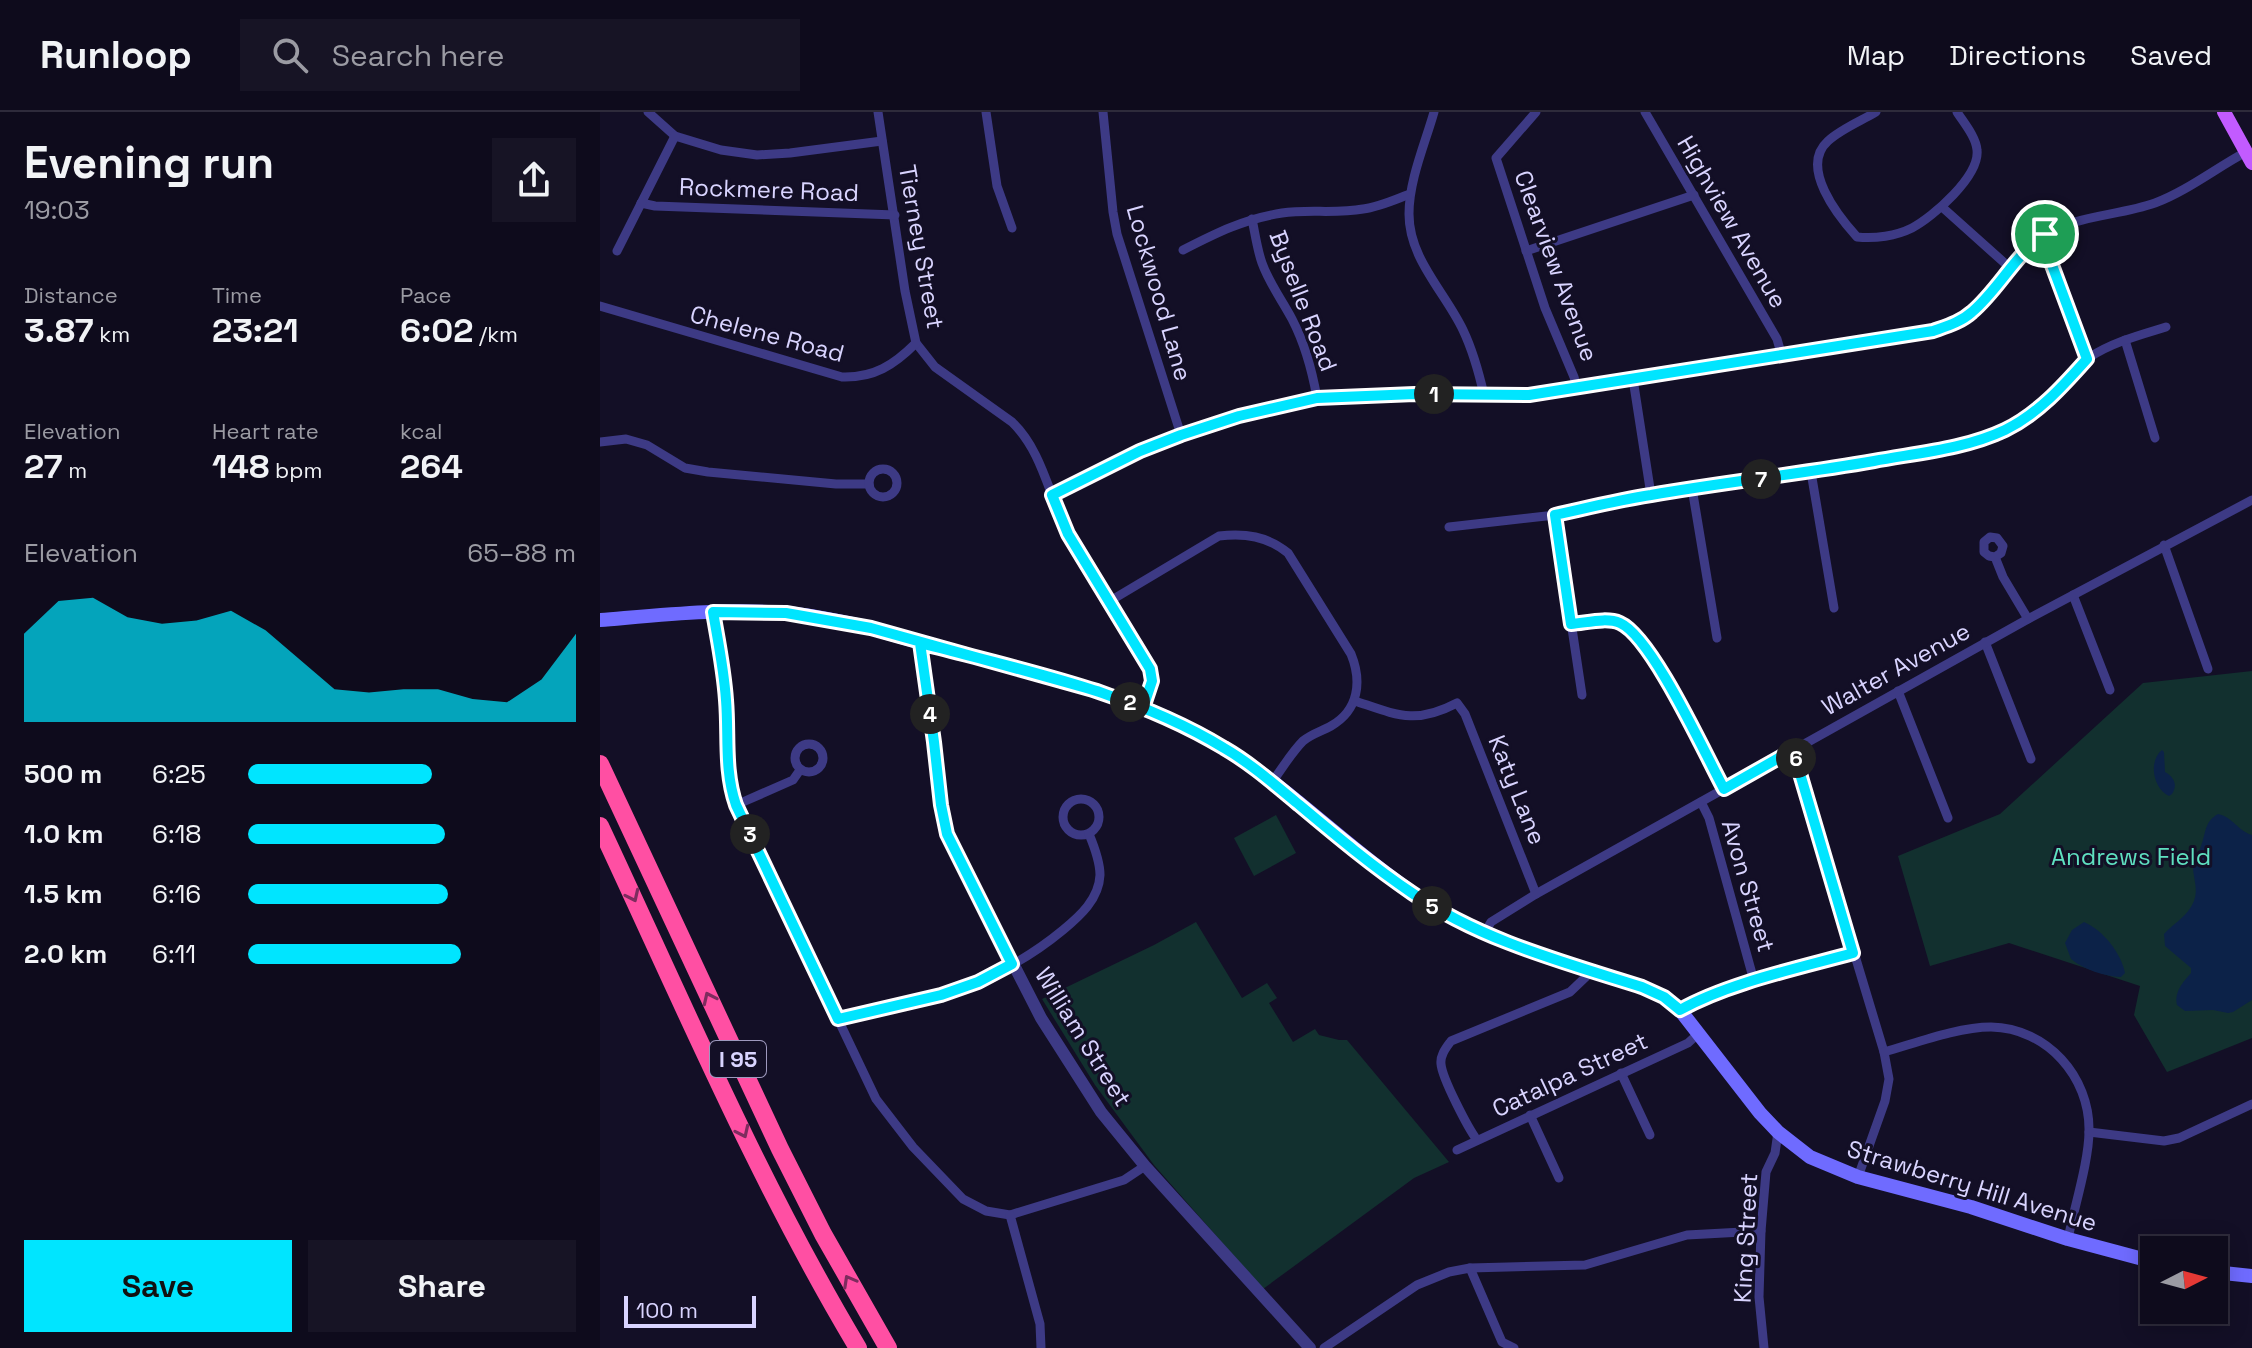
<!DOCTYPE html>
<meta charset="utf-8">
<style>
:root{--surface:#0e0b1c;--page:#171425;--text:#f1f3f6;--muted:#9b9ba3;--line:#2e2b3b;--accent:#00e5ff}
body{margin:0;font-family:"Space Grotesk",sans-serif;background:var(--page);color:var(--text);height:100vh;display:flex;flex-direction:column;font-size:30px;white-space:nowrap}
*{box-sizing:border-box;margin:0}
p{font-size:26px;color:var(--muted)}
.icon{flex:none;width:44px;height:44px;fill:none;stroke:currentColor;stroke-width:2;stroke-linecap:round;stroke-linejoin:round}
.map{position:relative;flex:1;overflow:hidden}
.drawer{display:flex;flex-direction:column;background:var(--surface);width:600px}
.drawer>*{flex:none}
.needle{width:52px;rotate:84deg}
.buttons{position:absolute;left:1540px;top:1124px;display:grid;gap:16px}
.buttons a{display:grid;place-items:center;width:88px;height:88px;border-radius:0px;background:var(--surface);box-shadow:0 4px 20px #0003,0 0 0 2px var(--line);font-size:40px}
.scale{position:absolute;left:24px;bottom:20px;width:132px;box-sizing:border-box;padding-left:8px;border:4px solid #d9d4ff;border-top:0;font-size:22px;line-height:28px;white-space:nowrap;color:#d9d4ff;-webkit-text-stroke:6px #130f26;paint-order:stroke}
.pin{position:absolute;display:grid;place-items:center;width:68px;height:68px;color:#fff;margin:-34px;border:4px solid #fff;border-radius:50%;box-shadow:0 2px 8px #0007}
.km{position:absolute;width:40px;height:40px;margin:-20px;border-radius:50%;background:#222;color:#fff;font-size:22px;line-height:40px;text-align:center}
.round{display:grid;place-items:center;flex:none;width:84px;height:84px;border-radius:0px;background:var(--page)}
.overview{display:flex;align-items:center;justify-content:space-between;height:136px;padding:0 24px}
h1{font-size:44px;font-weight:800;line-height:60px}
.metrics{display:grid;grid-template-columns:repeat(3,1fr);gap:12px;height:136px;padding:8px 24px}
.metrics div{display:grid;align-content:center}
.metrics b{font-size:34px;font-weight:800}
.metrics small{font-size:22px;font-weight:400}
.metrics p{font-size:22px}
.chart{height:224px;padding:16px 24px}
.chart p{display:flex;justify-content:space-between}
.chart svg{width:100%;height:144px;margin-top:8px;fill:var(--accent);opacity:.7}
.primary-button{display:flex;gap:16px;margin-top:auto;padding:16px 24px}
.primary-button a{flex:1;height:92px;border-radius:0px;background:var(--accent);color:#111;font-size:32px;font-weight:800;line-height:92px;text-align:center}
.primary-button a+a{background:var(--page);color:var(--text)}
ul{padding:0 24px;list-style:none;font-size:26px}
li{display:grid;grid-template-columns:128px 96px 1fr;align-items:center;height:60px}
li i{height:20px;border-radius:10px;background:var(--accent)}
header{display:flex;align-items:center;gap:48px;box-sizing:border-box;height:112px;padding:0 40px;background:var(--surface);border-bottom:2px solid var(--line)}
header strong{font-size:38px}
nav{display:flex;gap:44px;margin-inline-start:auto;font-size:28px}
.search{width:560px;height:72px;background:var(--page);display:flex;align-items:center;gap:20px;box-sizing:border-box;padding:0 28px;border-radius:0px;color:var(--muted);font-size:30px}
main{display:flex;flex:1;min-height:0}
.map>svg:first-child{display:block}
.green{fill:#12302f}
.water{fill:#0c2248}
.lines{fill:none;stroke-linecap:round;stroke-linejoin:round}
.minor{stroke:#3d3a85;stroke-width:9}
.tertiary{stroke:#3d3a85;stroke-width:12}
.secondary{stroke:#6f6bff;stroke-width:14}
.primary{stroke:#c25bff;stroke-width:14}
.motorway{stroke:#ff4fa3;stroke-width:18}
.oneway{stroke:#7d2c5e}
.route-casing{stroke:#fff;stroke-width:16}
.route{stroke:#00e5ff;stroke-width:10}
.labels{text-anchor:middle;stroke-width:6;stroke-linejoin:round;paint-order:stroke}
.shield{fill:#130f26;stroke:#9e99be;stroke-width:2}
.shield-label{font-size:22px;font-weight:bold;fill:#d9d4ff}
.street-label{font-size:24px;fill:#d9d4ff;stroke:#130f26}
.park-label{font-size:24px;fill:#5fe0c0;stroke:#130f26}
</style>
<header>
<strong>Runloop</strong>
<div class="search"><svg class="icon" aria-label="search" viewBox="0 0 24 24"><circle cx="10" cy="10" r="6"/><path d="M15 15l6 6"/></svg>Search here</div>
<nav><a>Map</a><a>Directions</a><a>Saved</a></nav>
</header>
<main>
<section class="drawer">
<div class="overview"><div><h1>Evening run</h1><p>19:03</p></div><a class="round"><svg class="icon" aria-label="share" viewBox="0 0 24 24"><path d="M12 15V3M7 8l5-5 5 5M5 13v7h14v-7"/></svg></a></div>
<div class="metrics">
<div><p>Distance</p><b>3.87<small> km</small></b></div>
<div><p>Time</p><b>23:21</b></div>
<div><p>Pace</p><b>6:02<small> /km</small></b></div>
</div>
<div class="metrics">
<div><p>Elevation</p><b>27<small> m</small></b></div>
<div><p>Heart rate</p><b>148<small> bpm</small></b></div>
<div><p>kcal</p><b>264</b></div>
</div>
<div class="chart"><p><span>Elevation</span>65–88 m</p>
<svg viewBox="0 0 160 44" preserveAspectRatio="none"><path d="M0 44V17L10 7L20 6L30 12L40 14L50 13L60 10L70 16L80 25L90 34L100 35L110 34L120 34L130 37L140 38L150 31L160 17V44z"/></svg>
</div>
<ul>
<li><b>500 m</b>6:25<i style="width:56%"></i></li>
<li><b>1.0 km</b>6:18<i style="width:60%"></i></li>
<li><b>1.5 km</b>6:16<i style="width:61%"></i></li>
<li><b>2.0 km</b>6:11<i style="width:65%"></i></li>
</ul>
<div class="primary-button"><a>Save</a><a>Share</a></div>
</section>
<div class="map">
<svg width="1652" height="1236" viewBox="0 0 1652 1236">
<rect width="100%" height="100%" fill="#130f26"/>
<g class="green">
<path d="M 1652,559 L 1652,926 L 1567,960 L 1534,903 L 1540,874 L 1409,831 L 1330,854 L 1298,744 L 1400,702 L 1543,571 Z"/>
<path d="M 676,703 L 696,741 L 654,764 L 634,726 Z"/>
<path d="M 596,810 L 642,886 L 667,871 L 677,886 L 669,891 L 693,930 L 715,917 L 719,923 L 739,928 L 747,928 L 849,1050 L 814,1066 L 663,1177 L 554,1053 L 495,973 L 442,887 L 554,833 Z"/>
</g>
<g class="water">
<path d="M 1562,638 L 1564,640 L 1565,660 C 1574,665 1578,673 1572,682 L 1569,684 C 1553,677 1548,649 1562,638 Z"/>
<path d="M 1618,702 C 1633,705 1638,719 1652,723 L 1652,888 L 1633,900 L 1628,901 L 1613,898 L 1585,899 L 1577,893 C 1574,880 1583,870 1591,861 L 1591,856 L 1565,834 L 1564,822 C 1574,811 1588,804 1594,789 C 1599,776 1592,764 1593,751 C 1593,744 1599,741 1601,734 C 1606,721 1604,710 1618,702 Z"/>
<path d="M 1484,810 C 1503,818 1521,841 1525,861 L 1521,865 C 1503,864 1485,858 1471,847 L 1465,831 L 1472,818 Z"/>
</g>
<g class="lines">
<g class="minor">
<path d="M 48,0 L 75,24 L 121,38 L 157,43 L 190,41 L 282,29"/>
<path d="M 278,0 L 305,179 L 316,231 L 335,255 L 412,310 C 444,341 449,387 470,425 C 495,470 527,511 550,557 L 552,569 L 543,596"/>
<path d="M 386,0 L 397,74 L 412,116"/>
<path d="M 503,0 L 513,100 L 517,122 L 581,323"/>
<path d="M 834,0 C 825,32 809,68 809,102 C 809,147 845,180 863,218 C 873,239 879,261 884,283"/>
<path d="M 936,0 L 896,46 L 945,196 L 974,265 L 977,276"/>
<path d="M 1045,0 L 1177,227 L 1181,241"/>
<path d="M 1276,0 C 1261,9 1241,17 1228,29 C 1199,55 1238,104 1257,125 C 1275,127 1296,124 1312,116 C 1333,105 1380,64 1377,38 C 1376,25 1364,11 1357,0"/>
<path d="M 41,91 L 55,94 L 295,103"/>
<path d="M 1342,95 L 1409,155"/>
<path d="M 652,107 C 655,121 657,137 662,151 C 669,171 682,188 692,207 C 705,232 712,258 717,286"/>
<path d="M 1445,122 L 1449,145 L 1487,247"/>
<path d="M 583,138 C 616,121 644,107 682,101 C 708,97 736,102 763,97 C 779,95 794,88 810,82"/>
<path d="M 17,139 L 75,24"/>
<path d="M 926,139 L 1094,83"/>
<path d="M 0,194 L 242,265 C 274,266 294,253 316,231"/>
<path d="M 1525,228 L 1555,326"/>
<path d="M 1033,267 L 1051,383"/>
<path d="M 0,330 L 26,327 L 47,333 L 85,356 L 108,360 L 236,372 L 269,372"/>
<circle cx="283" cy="371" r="14"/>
<path d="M 1211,360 L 1234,496"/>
<path d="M 1092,376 L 1117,526"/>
<path d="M 452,383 L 540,339 L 581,323 L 639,304 L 717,286 L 815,282 L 929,283 L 1333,219 C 1347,214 1360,210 1372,200 C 1398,178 1413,143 1443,124 C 1476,103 1518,104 1555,91 C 1587,79 1616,56 1646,40"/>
<path d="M 955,403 L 982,583"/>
<path d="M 849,415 L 955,403 L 1051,383 L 1211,360 L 1382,328 C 1412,315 1436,299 1460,277 C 1470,267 1479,253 1490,245 C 1513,230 1540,223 1566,215"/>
<path d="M 1564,433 L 1608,557"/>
<path d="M 1395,445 L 1401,441 L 1403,434 L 1397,426 L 1390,425 L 1384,430 L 1384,440 L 1389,444 L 1395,445 L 1403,465 L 1428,507"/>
<path d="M 1473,483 L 1510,578"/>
<path d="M 510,489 L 619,424 C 645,421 667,424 688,441 L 751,542 C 762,569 759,598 731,614 C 722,619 711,622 703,629 C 691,641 682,657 672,670"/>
<path d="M 113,500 L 127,589 L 128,665 L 136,693 L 276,987 L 313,1035 L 363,1087 L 386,1099 L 410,1103 L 524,1068 L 545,1054"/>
<path d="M 971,512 C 986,511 1006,505 1020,511 C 1052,525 1106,643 1124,677"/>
<path d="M 1385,530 L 1431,647"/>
<path d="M 1298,579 L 1348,706"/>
<path d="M 755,589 C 797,603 815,613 857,591 L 865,602 L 936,782"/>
<circle cx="209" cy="646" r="14"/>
<path d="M 1193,638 L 1284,940 L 1289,967 L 1285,989 L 1258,1065"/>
<circle cx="481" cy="705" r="18"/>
<path d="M 1101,690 L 1109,706 L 1154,869"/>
<path d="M 136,693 L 193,668 L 200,658"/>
<path d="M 885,820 L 891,810 L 936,782 L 1428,507 L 1652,388"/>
<path d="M 1080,898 C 1129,871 1198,857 1253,841"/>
<path d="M 238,907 C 271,898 306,893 339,883 C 384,871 428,847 463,818 C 480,804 499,787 500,763 C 500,750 494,734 489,722"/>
<path d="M 1284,940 C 1316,931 1358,915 1391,915 C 1447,916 1490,965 1489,1019 C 1489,1049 1474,1096 1468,1127"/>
<path d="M 1021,961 L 1050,1023"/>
<path d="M 930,1003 L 959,1066"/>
<path d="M 1489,1020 L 1564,1029 L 1579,1026 L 1652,992"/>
<path d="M 877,1028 C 868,1016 842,966 841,952 C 840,943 846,936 851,929 L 970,880 L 992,859"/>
<path d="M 857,1038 L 1088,931 L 1099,921"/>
<path d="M 410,1103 L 440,1212 L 441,1236"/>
<path d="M 870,1156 L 902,1230 L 914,1236"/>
<path d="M 724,1236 L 817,1173 L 849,1160 L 870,1156 L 985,1153 L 1087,1123 L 1161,1119"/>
<path d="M 1164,1236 L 1159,1185 L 1161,1119 L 1166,1060 L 1175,1041 L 1178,1020"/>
</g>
<path class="tertiary" d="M 320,531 L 334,630 L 341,693 L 347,722 L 441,906 L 501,1000 L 545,1054 L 710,1236"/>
<g class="secondary">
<path d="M 0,508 C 61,503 124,496 186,501 C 214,503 243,510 271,516 C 378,550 493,567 594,619 C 675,660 738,730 813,781 C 881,828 963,850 1042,875 L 1064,885 L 1080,898 L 1160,1001 L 1178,1020 L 1210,1045 L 1258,1065 L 1371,1095 L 1468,1127 L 1554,1150"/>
<path d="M 1614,1160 L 1652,1164"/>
</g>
<path class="primary" d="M 1624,0 L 1652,51"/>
<g class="motorway">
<path d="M 0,652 L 180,1037 L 223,1122 L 288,1236"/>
<path d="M 0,714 C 82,889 158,1069 258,1236"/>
</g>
</g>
<defs><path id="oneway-chevron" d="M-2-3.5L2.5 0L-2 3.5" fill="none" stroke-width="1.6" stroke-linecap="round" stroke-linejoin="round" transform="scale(2)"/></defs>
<g class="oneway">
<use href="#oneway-chevron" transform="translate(33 784) rotate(65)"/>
<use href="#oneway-chevron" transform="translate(109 886) rotate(-115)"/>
<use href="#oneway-chevron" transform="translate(143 1020) rotate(65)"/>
<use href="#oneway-chevron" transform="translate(249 1169) rotate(-119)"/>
</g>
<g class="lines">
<defs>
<path id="route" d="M 1445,122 C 1414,144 1399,177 1372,200 C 1361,210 1347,214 1333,219 L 929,283 L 815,282 L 717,286 L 639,304 L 581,323 L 540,339 L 452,383 L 468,422 L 550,557 L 552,569 L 543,596 L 497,579 L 271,516 L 186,501 L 113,500 C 118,529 124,558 126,588 C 129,624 124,658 136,693 L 238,907 L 341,883 L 378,870 L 412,852 L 347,722 L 341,693 L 334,630 L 320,531 C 423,558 532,580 624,636 C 650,651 674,672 697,691 C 734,722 772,754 812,781 C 880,828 963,850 1042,875 L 1064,885 L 1080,898 C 1128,871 1199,856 1253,841 L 1193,638 L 1124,677 C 1105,642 1052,525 1020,511 C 1006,505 986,511 971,512 L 955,403 C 987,396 1018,388 1051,383 C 1125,370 1200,362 1274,349 C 1317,341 1365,337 1405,318 C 1438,302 1463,274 1487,247 L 1449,145 L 1445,122"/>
</defs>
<use href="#route" class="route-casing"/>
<use href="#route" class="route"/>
</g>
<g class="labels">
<rect class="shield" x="110" y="929" width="56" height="36" rx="6"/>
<g class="shield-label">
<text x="138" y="955">I 95</text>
</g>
<g class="street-label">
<text transform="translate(169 78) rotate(2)" y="8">Rockmere Road</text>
<text transform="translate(1132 110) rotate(60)" y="8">Highview Avenue</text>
<text transform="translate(321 135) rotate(80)" y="8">Tierney Street</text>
<text transform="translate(956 154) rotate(70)" y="8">Clearview Avenue</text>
<text transform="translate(559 181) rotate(74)" y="8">Lockwood Lane</text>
<text transform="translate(703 189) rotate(69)" y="8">Byselle Road</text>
<text transform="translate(167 222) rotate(15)" y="8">Chelene Road</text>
<text transform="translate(1296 557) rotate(-29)" y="8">Walter Avenue</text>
<text transform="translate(917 678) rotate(68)" y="8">Katy Lane</text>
<text transform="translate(1148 774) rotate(74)" y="8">Avon Street</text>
<text transform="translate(483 925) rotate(58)" y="8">William Street</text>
<text transform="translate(970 963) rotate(-25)" y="8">Catalpa Street</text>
<text transform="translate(1372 1074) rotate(17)" y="8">Strawberry Hill Avenue</text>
<text transform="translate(1146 1126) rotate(-87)" y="8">King Street</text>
</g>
<g class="park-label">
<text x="1531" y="753">Andrews Field</text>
</g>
</g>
</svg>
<div class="buttons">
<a><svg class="needle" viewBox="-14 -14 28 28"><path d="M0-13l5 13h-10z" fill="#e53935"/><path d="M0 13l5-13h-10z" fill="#9b9ba3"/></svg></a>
</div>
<div class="scale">100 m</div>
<div class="pin" style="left:1445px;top:122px;background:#1e9e55"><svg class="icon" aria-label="arrive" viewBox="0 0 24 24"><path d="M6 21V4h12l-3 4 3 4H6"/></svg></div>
<b class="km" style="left:834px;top:282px">1</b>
<b class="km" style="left:530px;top:590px">2</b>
<b class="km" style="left:150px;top:722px">3</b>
<b class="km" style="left:330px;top:602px">4</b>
<b class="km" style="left:832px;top:794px">5</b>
<b class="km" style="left:1196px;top:646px">6</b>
<b class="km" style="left:1161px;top:367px">7</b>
</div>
</main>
